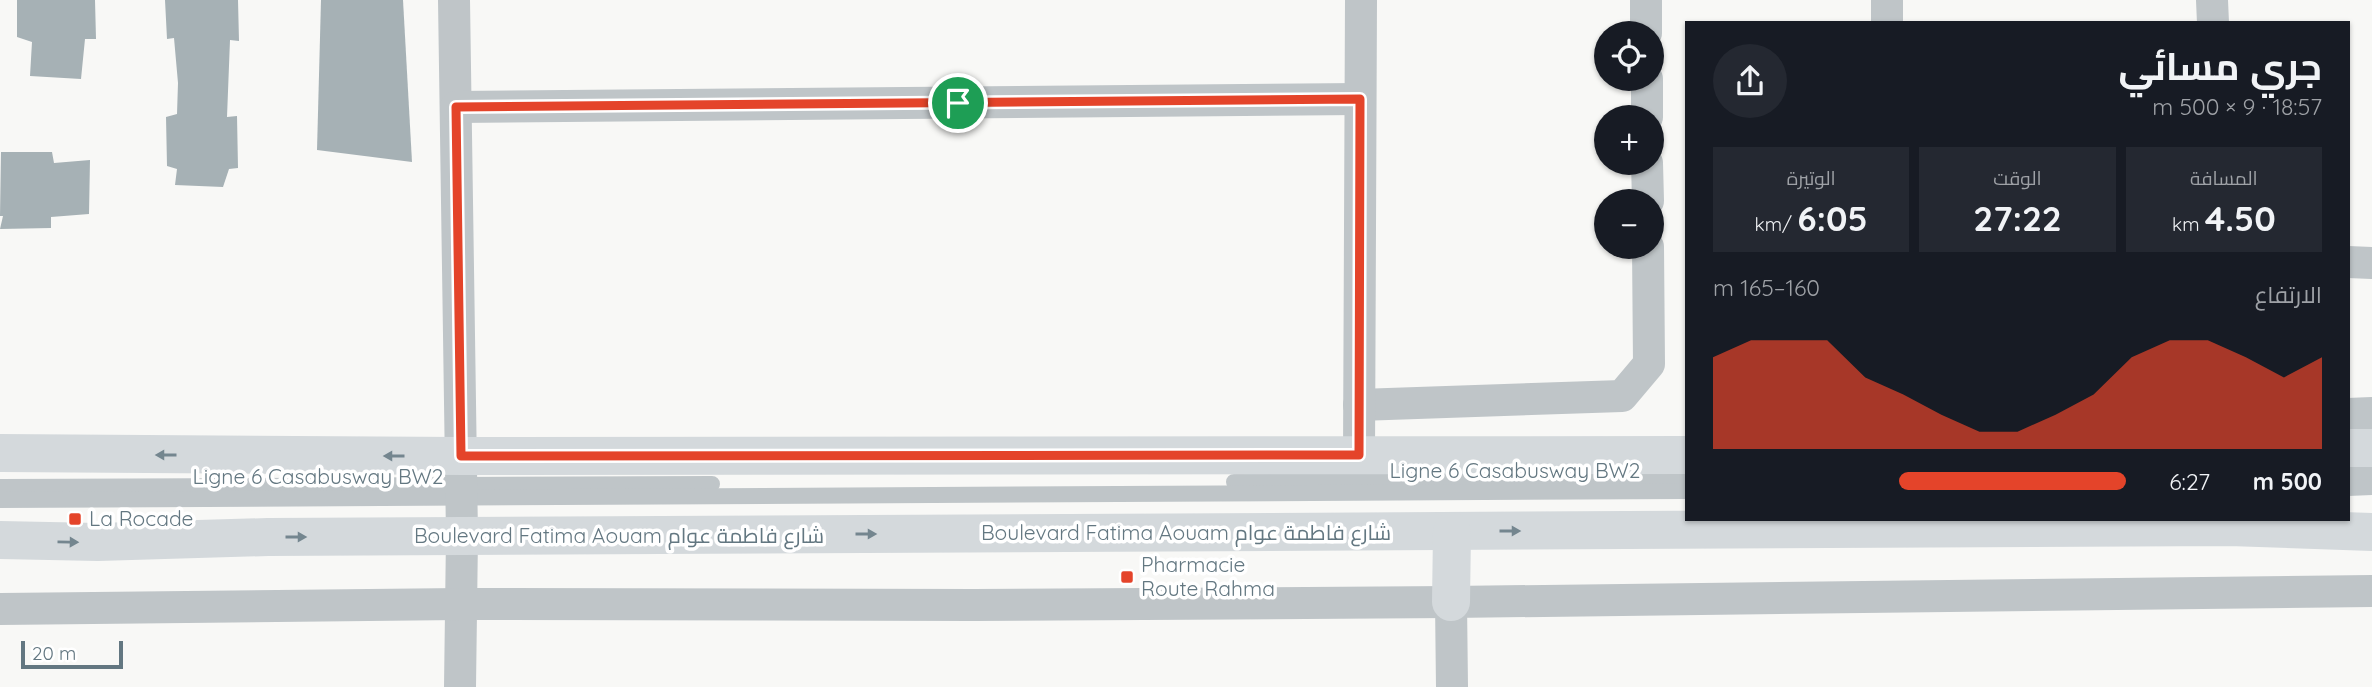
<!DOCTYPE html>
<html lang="ar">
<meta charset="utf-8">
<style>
:root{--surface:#171b24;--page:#242831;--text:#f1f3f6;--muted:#9ea1a6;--accent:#e4442a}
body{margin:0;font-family:Quicksand,Cairo,sans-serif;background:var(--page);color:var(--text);direction:rtl;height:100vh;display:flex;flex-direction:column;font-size:26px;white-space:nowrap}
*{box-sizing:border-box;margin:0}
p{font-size:23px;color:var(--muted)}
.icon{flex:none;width:38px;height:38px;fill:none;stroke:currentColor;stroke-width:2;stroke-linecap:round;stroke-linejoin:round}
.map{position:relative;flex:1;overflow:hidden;direction:ltr}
.drawer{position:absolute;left:1685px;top:21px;width:665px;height:500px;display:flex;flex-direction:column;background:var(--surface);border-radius:0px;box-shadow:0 2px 5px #0004;direction:rtl}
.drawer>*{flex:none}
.tools{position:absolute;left:1594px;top:21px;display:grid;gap:14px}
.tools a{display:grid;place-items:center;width:70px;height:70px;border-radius:50%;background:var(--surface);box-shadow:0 2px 5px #0004;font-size:35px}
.scale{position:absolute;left:21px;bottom:18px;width:102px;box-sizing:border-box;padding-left:7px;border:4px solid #637781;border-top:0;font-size:19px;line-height:24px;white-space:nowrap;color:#637781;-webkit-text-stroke:5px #fff;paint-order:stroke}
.pin{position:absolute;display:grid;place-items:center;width:60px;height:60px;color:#fff;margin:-30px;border:4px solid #fff;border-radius:50%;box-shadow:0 2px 7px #0007}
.round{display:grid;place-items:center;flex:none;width:74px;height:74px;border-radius:37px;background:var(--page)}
.overview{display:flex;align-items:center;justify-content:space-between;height:119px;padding:0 28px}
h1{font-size:38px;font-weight:700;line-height:52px}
.figures{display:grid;grid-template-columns:repeat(3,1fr);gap:10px;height:119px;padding:7px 28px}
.figures div{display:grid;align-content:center;border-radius:0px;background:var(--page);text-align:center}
.figures b{font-size:35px;font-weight:700}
.figures small{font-size:19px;font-weight:400}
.figures p{font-size:19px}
.chart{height:196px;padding:14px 28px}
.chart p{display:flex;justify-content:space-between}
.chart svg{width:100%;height:126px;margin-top:7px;fill:var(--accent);opacity:.7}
ul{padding:0 28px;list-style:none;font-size:23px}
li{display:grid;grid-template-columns:112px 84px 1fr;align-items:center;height:52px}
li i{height:18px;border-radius:9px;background:var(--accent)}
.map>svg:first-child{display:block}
.building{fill:#a6b1b5}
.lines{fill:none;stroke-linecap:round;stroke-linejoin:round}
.lane{stroke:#bfc5c8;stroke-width:16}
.street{stroke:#bfc5c8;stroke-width:32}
.secondary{stroke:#d4d9dc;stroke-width:38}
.oneway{fill:#74868f}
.route-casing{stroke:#fff;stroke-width:14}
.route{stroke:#e4442a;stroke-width:9}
.poi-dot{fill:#e4442a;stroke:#fff;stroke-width:2.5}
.labels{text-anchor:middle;stroke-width:7;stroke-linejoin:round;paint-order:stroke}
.street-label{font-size:21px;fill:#637781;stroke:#fff}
.poi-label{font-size:21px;fill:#637781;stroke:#fff;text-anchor:start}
</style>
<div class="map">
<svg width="2372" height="687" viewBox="0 0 2372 687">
<rect width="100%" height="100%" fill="#f8f8f6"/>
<g class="building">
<path d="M 17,0 L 95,0 L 96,39 L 85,39 L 81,79 L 30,76 L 32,42 L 17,37 Z"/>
<path d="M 165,0 L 238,0 L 239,41 L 230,40 L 227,117 L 237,116 L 238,168 L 229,169 L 223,187 L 175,185 L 177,169 L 167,166 L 166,117 L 177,114 L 178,83 L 174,38 L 167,39 Z"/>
<path d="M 321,0 L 403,0 L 412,162 L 317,150 Z"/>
<path d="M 1,152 L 52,152 L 54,163 L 90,160 L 89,214 L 51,217 L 51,228 L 0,229 L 3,216 L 0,216 Z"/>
</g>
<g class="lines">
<g class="lane">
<path d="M 2348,475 L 2372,475"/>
<path d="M 1234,482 L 1687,480"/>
<path d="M 0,487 L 712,484"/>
<path d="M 2348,488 L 2372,487"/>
<path d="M 0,500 L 1687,491"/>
</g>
<g class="street">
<path d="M 454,0 L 462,536 L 460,687"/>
<path d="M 1646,0 L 1646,33"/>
<path d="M 2212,0 L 2213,23"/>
<path d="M 1887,23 L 1887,0"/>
<path d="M 1647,79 L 1647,117"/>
<path d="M 456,107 L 1360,99"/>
<path d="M 1647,163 L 1648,201"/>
<path d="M 2348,262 L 2372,263"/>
<path d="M 1359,405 L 1622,396 L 1649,364 L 1648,247"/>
<path d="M 2348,414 L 2372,413"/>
<path d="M 1359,455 L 1361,0"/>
<path d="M 1451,602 L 1452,687"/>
<path d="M 0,609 L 460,604 L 974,605 L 1451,602 L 2372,591"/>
</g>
<g class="secondary">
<path d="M 2348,448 L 2372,448"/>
<path d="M 0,453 L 461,456 L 1687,455"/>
<path d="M 0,540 L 98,542 L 268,537 L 2230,527 L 2372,532"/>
<path d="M 1451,602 L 1452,532"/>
</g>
</g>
<defs><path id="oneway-solid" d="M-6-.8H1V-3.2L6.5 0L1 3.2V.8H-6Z" transform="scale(1.75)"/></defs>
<g class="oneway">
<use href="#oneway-solid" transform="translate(166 455) rotate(-180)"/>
<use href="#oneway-solid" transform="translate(394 456) rotate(-180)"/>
<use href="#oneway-solid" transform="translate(1510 531)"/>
<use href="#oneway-solid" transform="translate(866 534)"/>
<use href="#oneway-solid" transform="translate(296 537)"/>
<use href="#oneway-solid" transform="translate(68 542) rotate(1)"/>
</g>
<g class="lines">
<defs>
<path id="route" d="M 1360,99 L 1359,455 L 461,456 L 456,107 Z"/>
</defs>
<use href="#route" class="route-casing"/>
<use href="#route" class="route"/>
</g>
<g class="poi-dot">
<rect x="68" y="512" width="14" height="14" rx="3.5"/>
<rect x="1120" y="570" width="14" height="14" rx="3.5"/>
</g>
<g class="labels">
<g class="street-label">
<text x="1515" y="478">Ligne 6 Casabusway BW2</text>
<text x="318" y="484">Ligne 6 Casabusway BW2</text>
<text x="1186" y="540">Boulevard Fatima Aouam شارع فاطمة عوام</text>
<text x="619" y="543">Boulevard Fatima Aouam شارع فاطمة عوام</text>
</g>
<g class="poi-label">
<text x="89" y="526">La Rocade</text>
<text x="1141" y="572">Pharmacie<tspan x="1141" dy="24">Route Rahma</tspan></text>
</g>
</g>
</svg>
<div class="tools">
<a><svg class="icon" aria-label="locate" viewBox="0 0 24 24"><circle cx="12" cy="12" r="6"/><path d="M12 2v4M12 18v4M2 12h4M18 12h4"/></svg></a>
<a>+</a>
<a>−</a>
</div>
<div class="scale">20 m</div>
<div class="pin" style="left:958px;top:103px;background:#1e9e55"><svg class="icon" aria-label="arrive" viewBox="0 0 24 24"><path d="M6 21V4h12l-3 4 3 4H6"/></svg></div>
<section class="drawer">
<div class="overview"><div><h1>جري مسائي</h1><p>18:57 · 9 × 500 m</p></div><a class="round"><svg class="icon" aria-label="share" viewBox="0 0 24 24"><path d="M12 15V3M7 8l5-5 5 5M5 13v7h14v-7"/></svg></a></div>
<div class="figures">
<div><p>المسافة</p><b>4.50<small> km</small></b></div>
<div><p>الوقت</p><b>27:22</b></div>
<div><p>الوتيرة</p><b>6:05<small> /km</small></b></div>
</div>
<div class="chart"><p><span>الارتفاع</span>160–165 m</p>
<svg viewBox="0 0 160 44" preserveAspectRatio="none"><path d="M0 44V12L10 6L20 6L30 6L40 19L50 25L60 32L70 38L80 38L90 32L100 25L110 12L120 6L130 6L140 12L150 19L160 12V44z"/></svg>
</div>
<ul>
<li><b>500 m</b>6:27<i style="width:55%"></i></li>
</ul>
</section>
</div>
